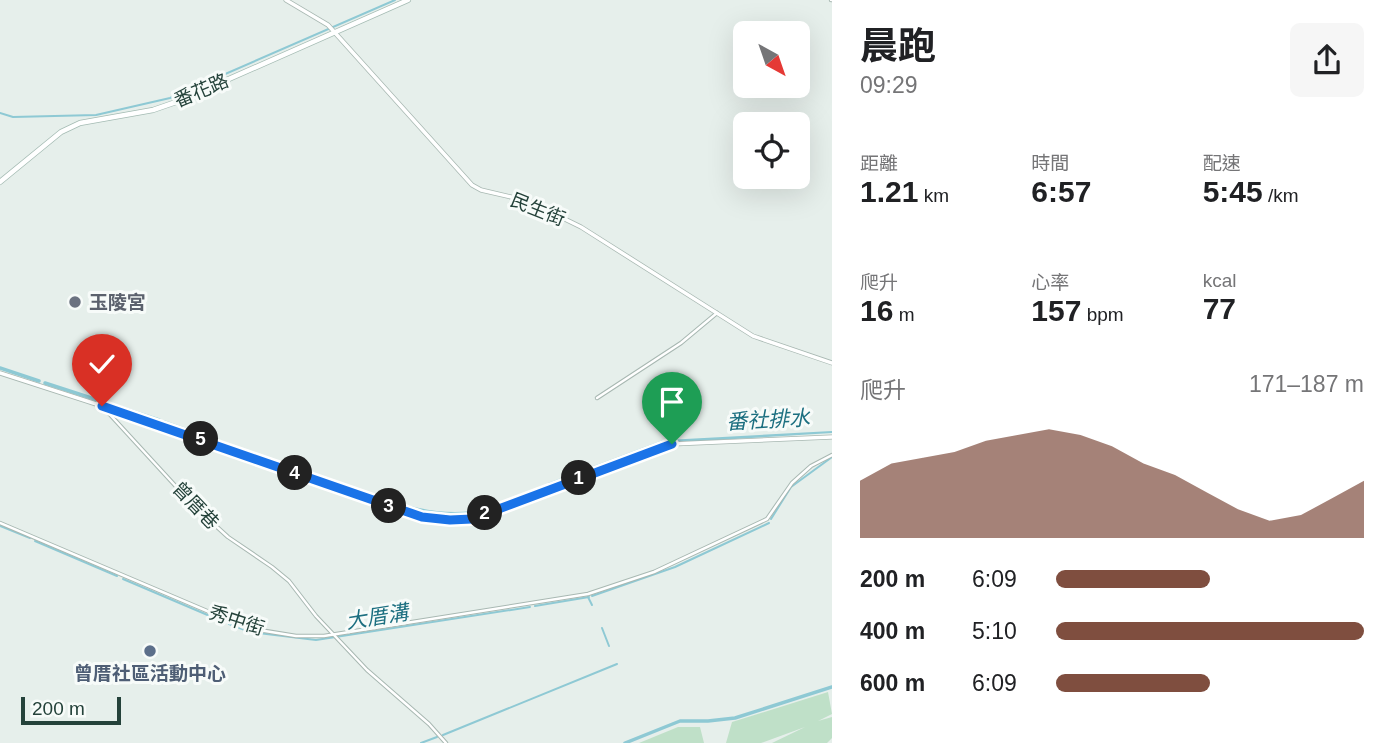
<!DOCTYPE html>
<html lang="zh-TW">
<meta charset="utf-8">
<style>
:root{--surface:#fff;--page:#f6f6f6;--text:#202124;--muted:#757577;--accent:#7f4e3f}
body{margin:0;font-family:Arial,"Noto Sans TC",sans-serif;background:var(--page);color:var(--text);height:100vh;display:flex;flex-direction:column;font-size:26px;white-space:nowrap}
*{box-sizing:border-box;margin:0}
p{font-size:23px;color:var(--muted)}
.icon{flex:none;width:38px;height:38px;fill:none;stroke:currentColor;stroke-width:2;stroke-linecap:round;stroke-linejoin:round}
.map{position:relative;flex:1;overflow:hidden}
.side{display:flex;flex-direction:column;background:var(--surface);width:560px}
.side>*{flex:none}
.needle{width:46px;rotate:140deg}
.buttons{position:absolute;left:733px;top:21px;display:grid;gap:14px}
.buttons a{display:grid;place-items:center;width:77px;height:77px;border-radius:10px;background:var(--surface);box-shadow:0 7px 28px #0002;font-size:35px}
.scale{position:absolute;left:21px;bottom:18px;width:100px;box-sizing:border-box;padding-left:7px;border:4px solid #24423a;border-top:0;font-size:19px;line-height:24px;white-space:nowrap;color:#24423a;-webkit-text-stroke:5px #f7fbf9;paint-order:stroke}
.pin{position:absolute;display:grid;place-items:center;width:60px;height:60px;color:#fff;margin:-72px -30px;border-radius:50% 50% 50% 0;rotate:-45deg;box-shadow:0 0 7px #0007}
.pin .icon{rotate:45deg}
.km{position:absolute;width:35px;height:35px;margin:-18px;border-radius:50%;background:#222;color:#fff;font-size:19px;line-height:35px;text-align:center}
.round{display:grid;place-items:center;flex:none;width:74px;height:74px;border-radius:10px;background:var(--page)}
.summary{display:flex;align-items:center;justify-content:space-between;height:119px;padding:0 28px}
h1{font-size:38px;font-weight:700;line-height:52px}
.figures{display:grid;grid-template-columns:repeat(3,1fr);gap:10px;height:119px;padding:7px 28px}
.figures div{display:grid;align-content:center}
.figures b{font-size:30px;font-weight:700}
.figures small{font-size:19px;font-weight:400}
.figures p{font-size:19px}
.chart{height:196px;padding:14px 28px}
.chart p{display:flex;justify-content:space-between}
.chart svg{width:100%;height:126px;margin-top:7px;fill:var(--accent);opacity:.7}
ul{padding:0 28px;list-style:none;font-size:23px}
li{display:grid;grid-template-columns:112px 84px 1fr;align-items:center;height:52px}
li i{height:18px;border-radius:9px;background:var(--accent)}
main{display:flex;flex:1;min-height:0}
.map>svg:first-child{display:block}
.green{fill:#bfe0c8}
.water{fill:#8ec9d4}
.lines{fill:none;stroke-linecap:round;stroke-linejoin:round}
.stream{stroke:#8ec9d4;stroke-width:2}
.canal{stroke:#8ec9d4;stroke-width:3.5}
.minor-casing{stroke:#a8b8b2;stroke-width:4.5}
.tertiary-casing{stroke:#a8b8b2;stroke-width:5}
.secondary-casing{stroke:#a4bbb3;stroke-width:6}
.minor{stroke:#fff;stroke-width:2.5}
.tertiary{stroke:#fff;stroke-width:3.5}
.secondary{stroke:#fff;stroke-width:4.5}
.route-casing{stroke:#fff;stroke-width:14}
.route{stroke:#1a73e8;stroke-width:9}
.worship-dot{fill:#6b7280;stroke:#f7fbf9;stroke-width:2.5}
.service-dot{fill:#5c6f8a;stroke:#f7fbf9;stroke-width:2.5}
.labels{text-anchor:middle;stroke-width:6;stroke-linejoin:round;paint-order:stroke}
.street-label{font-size:19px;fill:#24423a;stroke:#f7fbf9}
.worship-label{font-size:19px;font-weight:bold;fill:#5b616d;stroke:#f7fbf9;text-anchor:start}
.service-label{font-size:19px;font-weight:bold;fill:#4e5e75;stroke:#f7fbf9}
.water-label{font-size:21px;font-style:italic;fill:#1c6f80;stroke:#f7fbf9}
</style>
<main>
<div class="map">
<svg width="832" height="743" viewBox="0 0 832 743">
<rect width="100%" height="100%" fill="#e6efeb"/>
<g class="green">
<path d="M 828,692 L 832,714 L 818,721 L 832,717 L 832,738 L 827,743 L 772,743 L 805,727 L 761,743 L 726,743 L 732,722 Z"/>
<path d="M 678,727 L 700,727 L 704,743 L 639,743 Z"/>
</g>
<g class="water">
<path d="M 832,431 L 832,433 L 668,443 L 667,440 Z"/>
<path d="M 663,440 L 664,444 L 549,485 L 548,483 Z"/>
<path d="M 338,482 C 383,497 425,517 472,511 L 473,515 C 427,524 380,499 337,486 Z"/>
</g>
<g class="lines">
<g class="stream">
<path d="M 0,113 L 13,117 L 96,115 L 170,98 L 395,0"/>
<path d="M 771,519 L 791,487 L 832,457"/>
<path d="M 0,526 L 30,538"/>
<path d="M 35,541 L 117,576"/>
<path d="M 123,579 L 224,622"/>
<path d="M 592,596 L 675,567 L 769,523"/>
<path d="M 588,597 L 592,605"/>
<path d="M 535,606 L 589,597"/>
<path d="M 229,624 L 250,632 L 316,640 L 530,607"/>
<path d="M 602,628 L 609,646"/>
<path d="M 443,735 L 617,664"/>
<path d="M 421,743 L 437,737"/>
</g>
<g class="canal">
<path d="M 0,368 L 39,381"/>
<path d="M 45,383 L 159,420"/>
<path d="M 164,422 L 265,458"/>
<path d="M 270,460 L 333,482"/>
<path d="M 625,743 L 680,721 L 708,721 L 735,718 L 832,687"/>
</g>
<defs>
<g id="minor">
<path d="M 831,0 L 832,0"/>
<path d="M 597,398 L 681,343 L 717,313"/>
<path d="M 103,407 L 193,505 L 228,537 L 272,567 L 289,581 L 316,616 L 367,670 L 429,724 L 446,743"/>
<path d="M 0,523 L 247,628 L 296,636 L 324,636 L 588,594 L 654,572 L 767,519 L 792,483 L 811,466 L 832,455"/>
</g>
<g id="tertiary">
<path d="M 286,0 L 328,25 L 472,185 L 481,190 L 528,201 L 581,227 L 753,336 L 832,363"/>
<path d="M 0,373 L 158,424 L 422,517 L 450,520 L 472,518 L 672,444 L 832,437"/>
</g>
<path id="secondary" d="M 0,182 L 61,132 L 80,123 L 153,110 L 179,101 L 408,0"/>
</defs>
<use href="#minor" class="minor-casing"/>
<use href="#tertiary" class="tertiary-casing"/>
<use href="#secondary" class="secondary-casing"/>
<use href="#minor" class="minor"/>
<use href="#tertiary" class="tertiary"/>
<use href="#secondary" class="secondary"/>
</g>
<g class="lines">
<defs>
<path id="route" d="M 102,406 L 422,517 L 450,520 L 472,519 L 672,444"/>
</defs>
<use href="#route" class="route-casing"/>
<use href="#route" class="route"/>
</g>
<circle class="worship-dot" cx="75" cy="302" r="7"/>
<circle class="service-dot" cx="150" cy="651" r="7"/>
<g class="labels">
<g class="street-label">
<text transform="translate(201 90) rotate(-23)" y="7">番花路</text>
<text transform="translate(538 209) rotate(22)" y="7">民生街</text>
<text transform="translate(196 505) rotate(46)" y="7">曾厝巷</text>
<text transform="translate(237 620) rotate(18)" y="7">秀中街</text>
</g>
<g class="worship-label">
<text x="89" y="309">玉陵宮</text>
</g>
<g class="service-label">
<text x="150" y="680">曾厝社區活動中心</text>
</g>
<g class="water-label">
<text transform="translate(768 420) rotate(-3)" y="7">番社排水</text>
<text transform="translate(377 617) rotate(-9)" y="7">大厝溝</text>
</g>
</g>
</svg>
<div class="buttons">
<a><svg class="needle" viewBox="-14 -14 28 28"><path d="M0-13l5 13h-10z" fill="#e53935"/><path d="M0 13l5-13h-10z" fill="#757577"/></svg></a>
<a><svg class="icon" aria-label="locate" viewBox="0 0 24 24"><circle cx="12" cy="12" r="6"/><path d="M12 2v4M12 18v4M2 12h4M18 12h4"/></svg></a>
</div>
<div class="scale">200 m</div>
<div class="pin" style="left:672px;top:444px;background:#1e9e55"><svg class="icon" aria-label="arrive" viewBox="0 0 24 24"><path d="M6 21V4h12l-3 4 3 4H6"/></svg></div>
<div class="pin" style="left:102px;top:406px;background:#d93025"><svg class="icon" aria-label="check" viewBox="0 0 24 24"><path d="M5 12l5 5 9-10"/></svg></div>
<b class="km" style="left:579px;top:478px">1</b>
<b class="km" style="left:485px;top:513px">2</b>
<b class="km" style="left:389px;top:506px">3</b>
<b class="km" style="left:295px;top:473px">4</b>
<b class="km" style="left:201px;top:439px">5</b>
</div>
<section class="side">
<div class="summary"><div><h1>晨跑</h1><p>09:29</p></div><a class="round"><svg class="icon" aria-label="share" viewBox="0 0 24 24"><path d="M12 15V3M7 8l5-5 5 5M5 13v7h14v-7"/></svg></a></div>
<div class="figures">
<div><p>距離</p><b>1.21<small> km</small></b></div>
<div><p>時間</p><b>6:57</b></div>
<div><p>配速</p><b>5:45<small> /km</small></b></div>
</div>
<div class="figures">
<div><p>爬升</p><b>16<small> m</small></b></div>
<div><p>心率</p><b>157<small> bpm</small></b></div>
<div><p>kcal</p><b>77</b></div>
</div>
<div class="chart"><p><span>爬升</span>171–187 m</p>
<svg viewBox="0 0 160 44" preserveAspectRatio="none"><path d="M0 44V24L10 18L20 16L30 14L40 10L50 8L60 6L70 8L80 12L90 18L100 22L110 28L120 34L130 38L140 36L150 30L160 24V44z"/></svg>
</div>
<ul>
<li><b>200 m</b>6:09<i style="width:50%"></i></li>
<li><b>400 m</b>5:10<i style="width:100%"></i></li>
<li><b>600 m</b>6:09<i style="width:50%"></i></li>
</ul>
</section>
</main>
